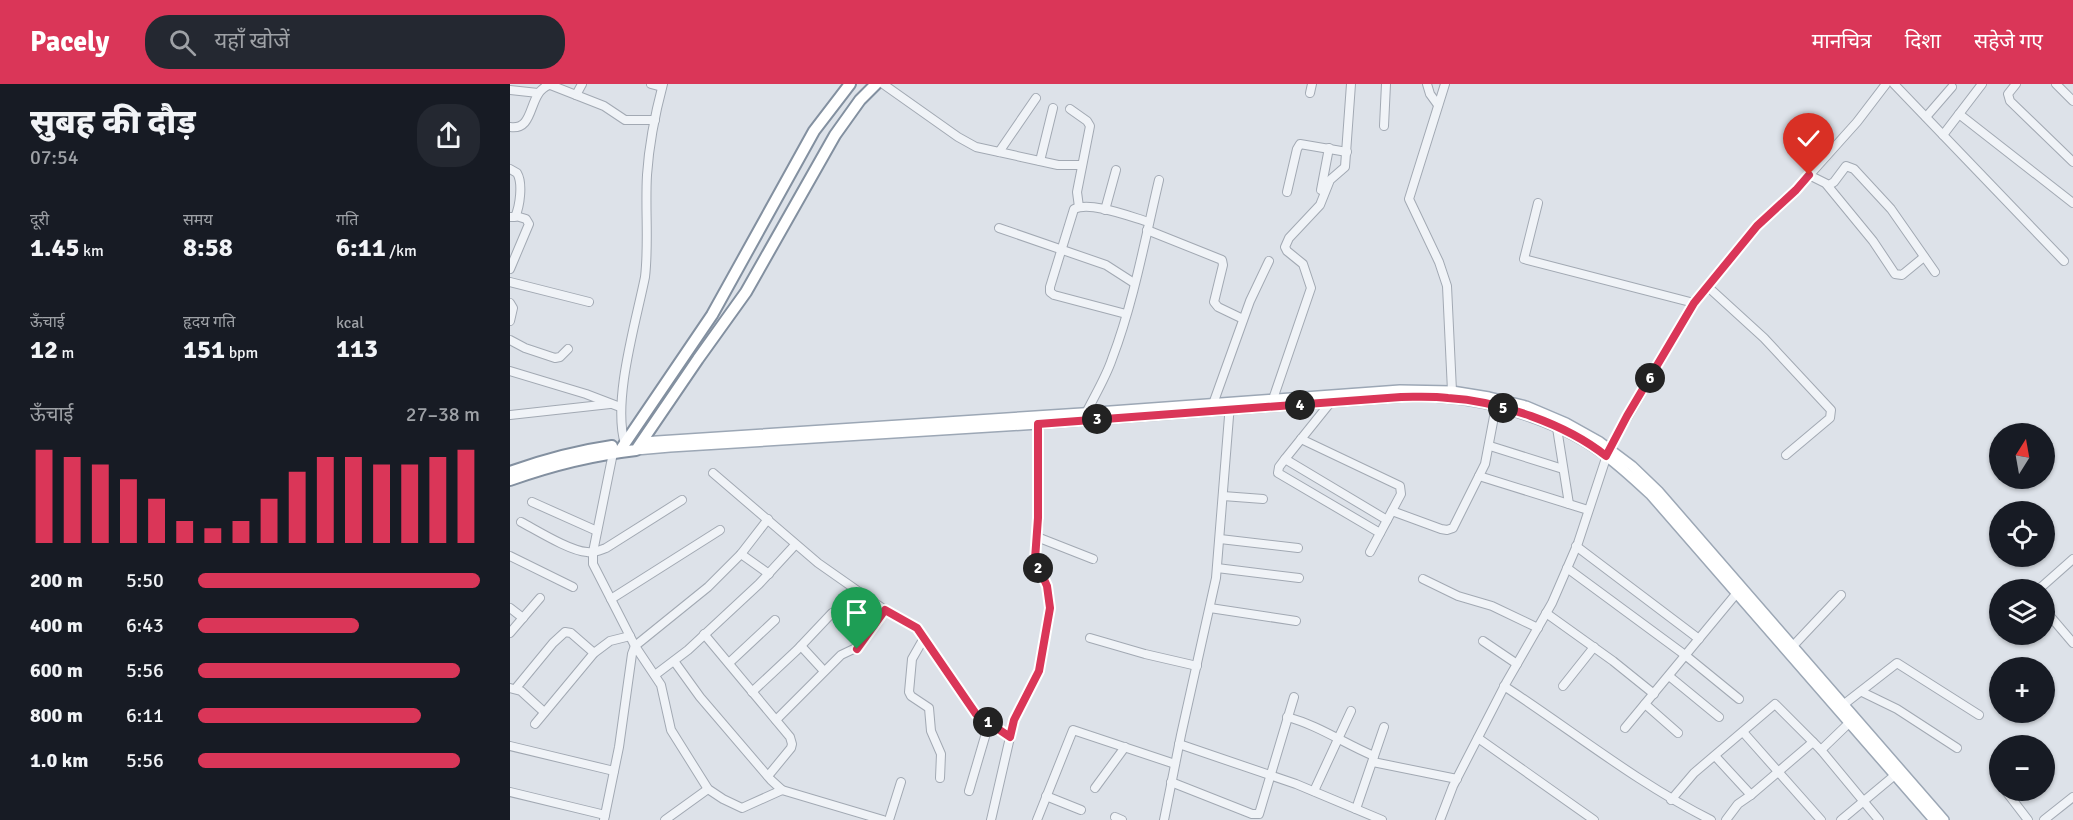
<!DOCTYPE html>
<html lang="hi">
<meta charset="utf-8">
<style>
:root{--surface:#171b24;--page:#242831;--text:#f1f3f6;--muted:#9ea1a6;--accent:#da3658}
body{margin:0;font-family:Signika,"Noto Sans Devanagari",sans-serif;background:var(--page);color:var(--text);height:100vh;display:flex;flex-direction:column;font-size:22px;white-space:nowrap}
*{box-sizing:border-box;margin:0}
p{font-size:20px;color:var(--muted)}
.icon{flex:none;width:33px;height:33px;fill:none;stroke:currentColor;stroke-width:2;stroke-linecap:round;stroke-linejoin:round}
.map{position:relative;flex:1;overflow:hidden}
.drawer{display:flex;flex-direction:column;background:var(--surface);width:510px}
.drawer>*{flex:none}
.needle{width:39px;rotate:11deg}
.controls{position:absolute;left:1479px;top:339px;display:grid;gap:12px}
.controls a{display:grid;place-items:center;width:66px;height:66px;border-radius:50%;background:var(--surface);box-shadow:0 2px 4px #0004;font-size:30px}
.pin{position:absolute;display:grid;place-items:center;width:51px;height:51px;color:#fff;margin:-62px -26px;border-radius:50% 50% 50% 0;rotate:-45deg;box-shadow:0 0 6px #0007}
.pin .icon{rotate:45deg}
.km{position:absolute;width:30px;height:30px;margin:-15px;border-radius:50%;background:#222;color:#fff;font-size:16px;line-height:30px;text-align:center}
.round{display:grid;place-items:center;flex:none;width:63px;height:63px;border-radius:24px;background:var(--page)}
.head{display:flex;align-items:center;justify-content:space-between;height:102px;padding:0 30px}
h1{font-size:33px;font-weight:800;line-height:45px}
.figures{display:grid;grid-template-columns:repeat(3,1fr);gap:9px;height:102px;padding:6px 30px}
.figures div{display:grid;align-content:center}
.figures b{font-size:26px;font-weight:800}
.figures small{font-size:16px;font-weight:400}
.figures p{font-size:16px}
.chart{height:168px;padding:12px 30px}
.chart p{display:flex;justify-content:space-between}
.chart svg{width:100%;height:108px;margin-top:6px;stroke:var(--accent);stroke-width:6}
ul{padding:0 30px;list-style:none;font-size:20px}
li{display:grid;grid-template-columns:96px 72px 1fr;align-items:center;height:45px}
li i{height:15px;border-radius:8px;background:var(--accent)}
header{display:flex;align-items:center;gap:36px;box-sizing:border-box;height:84px;padding:0 30px;background:var(--accent);color:#fff}
header strong{font-size:28px}
nav{display:flex;gap:33px;margin-inline-start:auto;font-size:21px}
.search{width:420px;height:54px;background:var(--page);display:flex;align-items:center;gap:15px;box-sizing:border-box;padding:0 21px;border-radius:24px;color:var(--muted);font-size:22px}
main{display:flex;flex:1;min-height:0}
.map>svg:first-child{display:block}
.lines{fill:none;stroke-linecap:round;stroke-linejoin:round}
.minor-casing{stroke:#a2a9b3;stroke-width:10}
.major-casing{stroke:#9ca7b5;stroke-width:12}
.highway-casing{stroke:#8390a0;stroke-width:14}
.minor{stroke:#f0f3f7;stroke-width:8}
.major{stroke:#fff;stroke-width:9}
.highway{stroke:#fff;stroke-width:10}
.route-casing{stroke:#fff;stroke-width:12}
.route{stroke:#da3658;stroke-width:8}
</style>
<header>
<strong>Pacely</strong>
<div class="search"><svg class="icon" aria-label="search" viewBox="0 0 24 24"><circle cx="10" cy="10" r="6"/><path d="M15 15l6 6"/></svg>यहाँ खोजें</div>
<nav><a>मानचित्र</a><a>दिशा</a><a>सहेजे गए</a></nav>
</header>
<main>
<section class="drawer">
<div class="head"><div><h1>सुबह की दौड़</h1><p>07:54</p></div><a class="round"><svg class="icon" aria-label="share" viewBox="0 0 24 24"><path d="M12 15V3M7 8l5-5 5 5M5 13v7h14v-7"/></svg></a></div>
<div class="figures">
<div><p>दूरी</p><b>1.45<small> km</small></b></div>
<div><p>समय</p><b>8:58</b></div>
<div><p>गति</p><b>6:11<small> /km</small></b></div>
</div>
<div class="figures">
<div><p>ऊँचाई</p><b>12<small> m</small></b></div>
<div><p>हृदय गति</p><b>151<small> bpm</small></b></div>
<div><p>kcal</p><b>113</b></div>
</div>
<div class="chart"><p><span>ऊँचाई</span>27–38 m</p>
<svg viewBox="0 0 160 44" preserveAspectRatio="none"><path d="M5 44V6M15 44V9M25 44V12M35 44V18M45 44V26M55 44V35M65 44V38M75 44V35M85 44V26M95 44V15M105 44V9M115 44V9M125 44V12M135 44V12M145 44V9M155 44V6"/></svg>
</div>
<ul>
<li><b>200 m</b>5:50<i style="width:100%"></i></li>
<li><b>400 m</b>6:43<i style="width:57%"></i></li>
<li><b>600 m</b>5:56<i style="width:93%"></i></li>
<li><b>800 m</b>6:11<i style="width:79%"></i></li>
<li><b>1.0 km</b>5:56<i style="width:93%"></i></li>
</ul>
</section>
<div class="map">
<svg width="1563" height="736" viewBox="0 0 1563 736">
<rect width="100%" height="100%" fill="#dde2e9"/>
<g class="lines">
<defs>
<g id="minor">
<path d="M 38,0 L 94,22 L 115,36 L 145,36"/>
<path d="M 141,0 L 152,3"/>
<path d="M 373,0 L 448,53 L 466,63 L 548,81 L 572,81"/>
<path d="M 917,0 L 920,10 L 928,21"/>
<path d="M 935,0 L 899,115 L 929,178 L 937,202 L 942,307"/>
<path d="M 1384,0 L 1554,177"/>
<path d="M 1506,0 L 1498,10 L 1500,17 L 1563,78"/>
<path d="M 1546,0 L 1563,17"/>
<path d="M 0,6 L 28,9"/>
<path d="M 800,9 L 802,0"/>
<path d="M 66,11 L 72,0"/>
<path d="M 560,25 L 577,37 L 580,42 L 567,108 L 569,123"/>
<path d="M 1449,30 L 1563,119"/>
<path d="M 1416,33 L 1442,3"/>
<path d="M 874,42 L 876,0"/>
<path d="M 0,43 C 26,47 17,9 39,1"/>
<path d="M 1433,51 L 1472,0"/>
<path d="M 489,68 L 526,14"/>
<path d="M 530,77 L 543,24"/>
<path d="M 0,85 L 7,89 C 13,99 10,122 5,133 L 0,133"/>
<path d="M 1299,91 L 1319,101 L 1324,98 L 1336,82 L 1344,85 L 1381,125 L 1425,188"/>
<path d="M 1317,101 L 1363,157 L 1385,190 L 1392,191 L 1414,173"/>
<path d="M 811,106 L 819,64"/>
<path d="M 777,108 L 787,65 L 790,60 L 837,68"/>
<path d="M 1028,119 L 1014,175 L 1184,219"/>
<path d="M 595,126 L 606,86"/>
<path d="M 489,144 L 596,181 L 624,199"/>
<path d="M 637,146 L 712,176 L 713,181 L 704,218 L 708,223 L 733,235"/>
<path d="M 0,185 L 19,140 L 16,135 L 6,132"/>
<path d="M 0,198 L 79,218"/>
<path d="M 1197,202 L 1254,254 L 1321,326 L 1320,334 L 1276,371"/>
<path d="M 0,219 L 3,224 L 0,237"/>
<path d="M 616,230 L 544,211 L 540,208 L 540,203 L 564,125 C 581,117 621,133 639,138"/>
<path d="M 0,256 L 15,264 L 45,274 L 50,273 L 58,265"/>
<path d="M 0,287 L 76,310 L 110,323"/>
<path d="M 763,315 L 801,204 L 793,180 L 777,167 L 775,163 L 779,154 L 810,121 L 820,96 L 835,83 L 841,0"/>
<path d="M 820,319 L 775,375 L 769,383 L 768,389 L 870,449"/>
<path d="M 703,320 L 740,217 L 759,177"/>
<path d="M 576,329 C 585,311 596,293 602,275 C 624,217 635,155 649,96"/>
<path d="M 0,331 L 100,320"/>
<path d="M 1047,344 L 1059,420"/>
<path d="M 791,355 L 890,402 L 891,410 L 860,468"/>
<path d="M 115,360 C 102,317 126,238 135,193 C 139,159 135,125 137,91 C 139,61 145,30 153,0"/>
<path d="M 980,362 L 1053,385"/>
<path d="M 103,369 L 83,468 L 83,480 L 125,562 L 151,601 L 161,646 L 198,705 L 213,715 L 232,724 L 272,706"/>
<path d="M 775,375 L 877,436"/>
<path d="M 203,389 L 308,479 L 375,526 L 407,544 L 466,630 L 500,653"/>
<path d="M 969,392 L 1078,426"/>
<path d="M 713,412 L 753,415"/>
<path d="M 22,418 L 87,447"/>
<path d="M 882,427 L 931,445 L 937,446 L 943,444 L 975,380 L 986,322"/>
<path d="M 11,438 C 28,447 60,467 77,468 C 84,469 90,466 96,464 L 172,416"/>
<path d="M 527,453 L 583,475"/>
<path d="M 710,455 L 788,464"/>
<path d="M 1066,462 L 1189,555"/>
<path d="M 231,470 L 259,490"/>
<path d="M 0,472 L 63,503"/>
<path d="M 707,484 L 789,494"/>
<path d="M 1057,484 L 1175,571 L 1229,615"/>
<path d="M 913,495 L 948,512 L 982,522 L 1028,544"/>
<path d="M 1528,506 L 1563,475"/>
<path d="M 101,515 L 210,446"/>
<path d="M 0,524 L 13,534"/>
<path d="M 700,524 L 786,537"/>
<path d="M 1534,525 L 1563,559"/>
<path d="M 1036,529 L 1103,577 L 1144,610"/>
<path d="M 0,549 L 30,514"/>
<path d="M 194,550 L 280,653 L 282,660 L 281,664 L 258,692"/>
<path d="M 414,554 L 402,575 L 399,608 L 401,612 L 419,624 L 421,647 L 431,670 L 430,694"/>
<path d="M 580,554 L 635,570 L 687,582"/>
<path d="M 973,557 L 1007,580"/>
<path d="M 291,562 L 314,587"/>
<path d="M 1282,563 L 1331,511"/>
<path d="M 164,577 L 190,613 L 261,696 L 272,706 L 373,736"/>
<path d="M 219,579 L 265,536"/>
<path d="M 145,591 L 178,566 L 249,500 L 285,461"/>
<path d="M 1159,592 L 1209,633"/>
<path d="M 994,602 C 1063,647 1127,699 1201,736"/>
<path d="M 1053,602 L 1084,563"/>
<path d="M 0,604 L 11,607 L 34,628"/>
<path d="M 6,604 L 43,559 L 55,548 L 61,549 L 84,569"/>
<path d="M 242,608 L 287,566 L 322,529"/>
<path d="M 1352,608 L 1387,625 L 1447,664"/>
<path d="M 1135,620 L 1168,649"/>
<path d="M 1333,621 L 1387,579 L 1469,631"/>
<path d="M 777,633 C 808,641 835,660 864,672"/>
<path d="M 266,636 L 331,571 L 350,562 L 375,526"/>
<path d="M 25,640 L 84,569 L 100,557 L 120,552"/>
<path d="M 1115,644 L 1226,510"/>
<path d="M 1233,648 L 1311,736"/>
<path d="M 968,654 L 1084,736"/>
<path d="M 669,660 L 786,700 L 872,736"/>
<path d="M 0,662 L 104,687"/>
<path d="M 1311,666 L 1339,639"/>
<path d="M 1205,672 L 1241,711"/>
<path d="M 863,678 L 947,695"/>
<path d="M 661,698 L 742,730 L 749,730 L 784,613"/>
<path d="M 1489,698 L 1490,699"/>
<path d="M 585,704 L 615,663"/>
<path d="M 1495,706 L 1518,736"/>
<path d="M 459,707 L 479,639"/>
<path d="M 804,707 L 841,627"/>
<path d="M 0,708 L 95,731"/>
<path d="M 536,712 L 571,726"/>
<path d="M 1161,716 L 1184,689 L 1265,620 L 1311,666 L 1369,736"/>
<path d="M 846,725 L 874,643"/>
<path d="M 605,733 L 612,736"/>
<path d="M 94,736 L 109,663 L 122,570 L 125,562 L 198,503 L 231,470 L 258,435"/>
<path d="M 155,736 L 198,705"/>
<path d="M 379,736 L 391,698"/>
<path d="M 481,736 L 504,636 L 529,587 L 540,524 L 537,502 L 525,475 L 529,434 L 527,336"/>
<path d="M 527,736 L 563,646 L 665,680"/>
<path d="M 654,736 L 671,651 L 706,494 L 720,320"/>
<path d="M 930,736 L 943,702 L 996,599 L 1042,519 L 1068,459 L 1099,365 L 1184,219 L 1247,142 L 1286,106 L 1347,38 L 1376,0"/>
<path d="M 1216,736 L 1228,720 L 1241,711 L 1303,658"/>
<path d="M 1331,736 L 1385,691"/>
<path d="M 1534,736 L 1563,713"/>
</g>
<g id="major">
<path d="M 132,358 L 587,328 L 890,306 L 942,307 L 979,313 L 1016,322 L 1056,339 L 1090,358 L 1122,382 L 1148,407 L 1434,736"/>
<path d="M 126,366 L 160,363 L 528,340 L 891,313 C 907,313 922,312 937,314 C 984,317 1050,339 1088,366 C 1107,379 1124,395 1141,411 L 1424,736"/>
</g>
<g id="highway">
<path d="M 109,368 L 202,231 L 304,47 L 340,0"/>
<path d="M 0,388 C 34,376 67,367 102,362"/>
<path d="M 0,396 C 42,381 82,371 126,366 L 188,275 L 236,208 L 325,51 L 350,16 L 366,0"/>
</g>
</defs>
<use href="#minor" class="minor-casing"/>
<use href="#major" class="major-casing"/>
<use href="#highway" class="highway-casing"/>
<use href="#minor" class="minor"/>
<use href="#major" class="major"/>
<use href="#highway" class="highway"/>
</g>
<g class="lines">
<defs>
<path id="route" d="M 347,565 L 375,526 L 407,544 L 466,630 L 500,653 L 504,636 L 529,587 L 540,524 L 537,502 L 525,475 L 528,434 L 528,340 L 891,313 C 907,313 922,312 938,314 C 989,317 1056,340 1096,372 L 1117,332 L 1184,219 L 1247,142 L 1286,106 L 1299,91"/>
</defs>
<use href="#route" class="route-casing"/>
<use href="#route" class="route"/>
</g>
</svg>
<div class="controls">
<a><svg class="needle" viewBox="-14 -14 28 28"><path d="M0-13l5 13h-10z" fill="#e53935"/><path d="M0 13l5-13h-10z" fill="#9ea1a6"/></svg></a>
<a><svg class="icon" aria-label="locate" viewBox="0 0 24 24"><circle cx="12" cy="12" r="6"/><path d="M12 2v4M12 18v4M2 12h4M18 12h4"/></svg></a>
<a><svg class="icon" aria-label="layers" viewBox="0 0 24 24"><path d="M12 4l9 5-9 5-9-5zM3 14l9 5 9-5"/></svg></a>
<a>+</a>
<a>−</a>
</div>
<div class="pin" style="left:347px;top:565px;background:#1e9e55"><svg class="icon" aria-label="arrive" viewBox="0 0 24 24"><path d="M6 21V4h12l-3 4 3 4H6"/></svg></div>
<div class="pin" style="left:1299px;top:91px;background:#d93025"><svg class="icon" aria-label="check" viewBox="0 0 24 24"><path d="M5 12l5 5 9-10"/></svg></div>
<b class="km" style="left:478px;top:638px">1</b>
<b class="km" style="left:528px;top:484px">2</b>
<b class="km" style="left:587px;top:335px">3</b>
<b class="km" style="left:790px;top:321px">4</b>
<b class="km" style="left:993px;top:324px">5</b>
<b class="km" style="left:1140px;top:294px">6</b>
</div>
</main>
